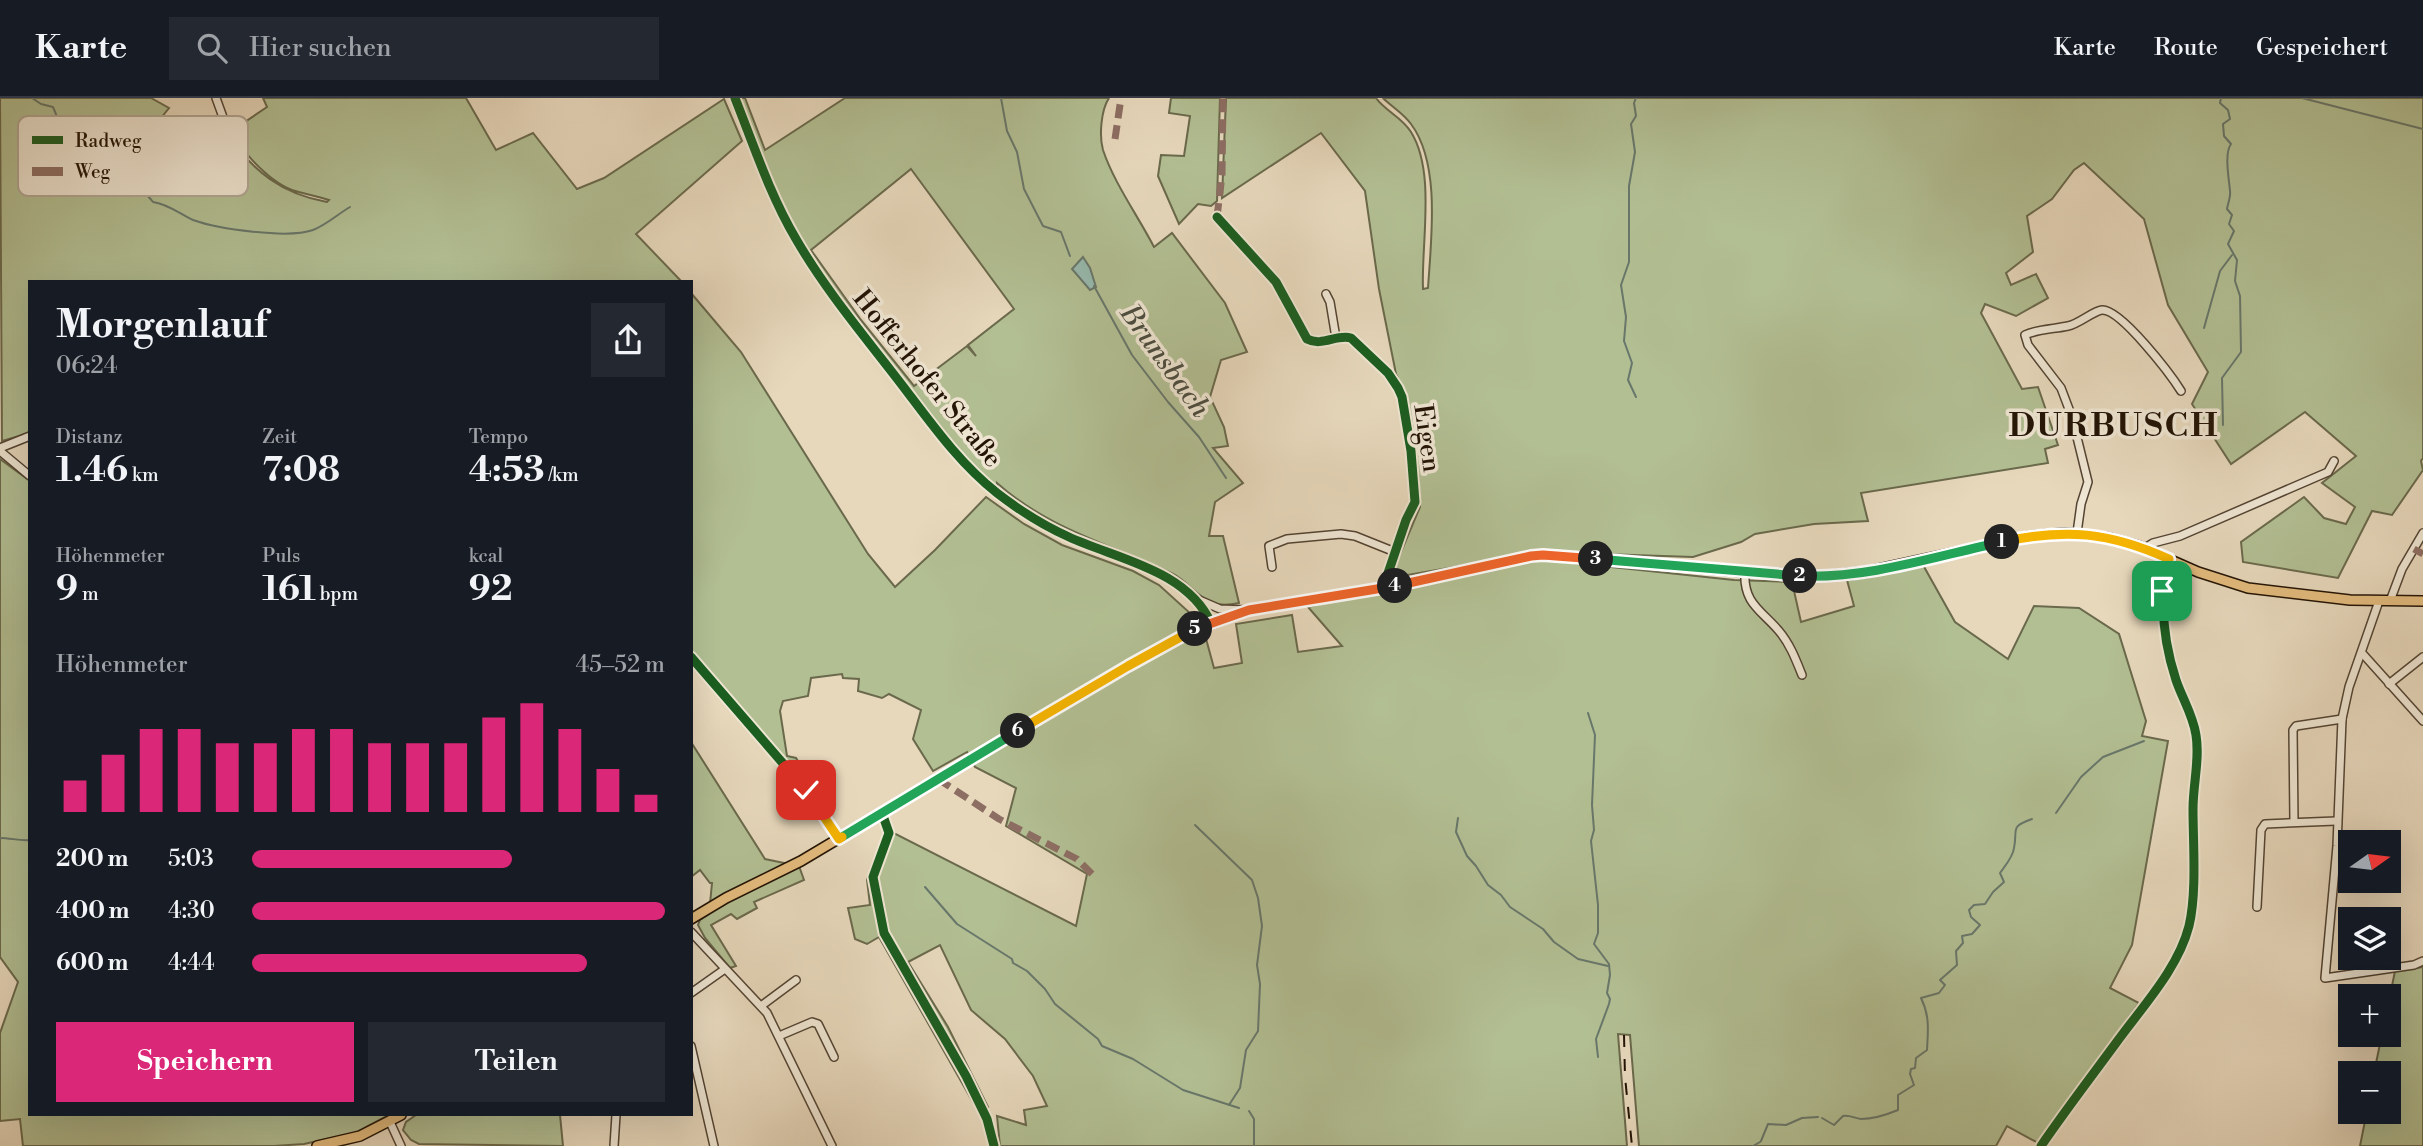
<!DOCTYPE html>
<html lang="de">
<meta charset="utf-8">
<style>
:root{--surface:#171b24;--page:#242831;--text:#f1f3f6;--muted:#9ea1a6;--line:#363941;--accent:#db2777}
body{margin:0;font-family:"Libre Bodoni",serif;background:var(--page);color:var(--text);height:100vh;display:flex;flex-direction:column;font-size:26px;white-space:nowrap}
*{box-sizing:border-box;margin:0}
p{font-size:23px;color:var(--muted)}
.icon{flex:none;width:38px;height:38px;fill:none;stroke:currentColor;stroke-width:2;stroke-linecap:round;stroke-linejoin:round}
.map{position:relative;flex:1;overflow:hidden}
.panel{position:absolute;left:28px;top:182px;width:665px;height:836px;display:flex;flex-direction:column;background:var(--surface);border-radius:0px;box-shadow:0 7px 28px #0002}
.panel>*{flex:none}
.needle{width:46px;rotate:76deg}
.fabs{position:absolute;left:2338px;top:732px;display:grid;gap:14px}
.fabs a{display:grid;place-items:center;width:63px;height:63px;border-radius:0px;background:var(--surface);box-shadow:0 7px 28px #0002;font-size:35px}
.pin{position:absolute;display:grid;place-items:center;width:60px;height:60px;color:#fff;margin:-30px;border-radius:14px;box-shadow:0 4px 10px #0006}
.km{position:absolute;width:35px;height:35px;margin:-18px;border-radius:50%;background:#222;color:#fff;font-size:19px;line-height:35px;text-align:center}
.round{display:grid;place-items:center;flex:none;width:74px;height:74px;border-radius:0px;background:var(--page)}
.summary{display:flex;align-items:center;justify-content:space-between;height:119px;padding:0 28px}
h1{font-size:38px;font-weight:700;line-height:52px}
.figures{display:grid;grid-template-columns:repeat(3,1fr);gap:10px;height:119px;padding:7px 28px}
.figures div{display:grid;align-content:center}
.figures b{font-size:35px;font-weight:700}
.figures small{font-size:19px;font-weight:400}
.figures p{font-size:19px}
.chart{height:196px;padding:14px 28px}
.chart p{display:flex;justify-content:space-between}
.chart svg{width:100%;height:126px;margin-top:7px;stroke:var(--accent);stroke-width:6}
.cta{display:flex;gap:14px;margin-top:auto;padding:14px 28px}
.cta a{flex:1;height:80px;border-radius:0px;background:var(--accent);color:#fff;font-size:28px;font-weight:700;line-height:80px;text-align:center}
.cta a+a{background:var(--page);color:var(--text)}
ul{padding:0 28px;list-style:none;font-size:23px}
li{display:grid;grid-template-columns:112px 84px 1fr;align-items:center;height:52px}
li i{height:18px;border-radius:9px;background:var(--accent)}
header{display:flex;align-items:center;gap:42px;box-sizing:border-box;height:98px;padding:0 35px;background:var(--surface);border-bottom:2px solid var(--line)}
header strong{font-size:33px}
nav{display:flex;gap:38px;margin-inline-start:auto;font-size:24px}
.search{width:490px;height:63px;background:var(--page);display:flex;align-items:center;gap:18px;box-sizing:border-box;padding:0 24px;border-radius:0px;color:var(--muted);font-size:26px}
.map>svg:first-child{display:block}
.green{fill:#b2bf93;stroke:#6a694c;stroke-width:2;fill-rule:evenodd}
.water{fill:#97baaf;stroke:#68776b;stroke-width:2}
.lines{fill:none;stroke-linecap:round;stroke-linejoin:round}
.stream{stroke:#68776b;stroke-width:2}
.minor-casing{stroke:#534433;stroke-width:10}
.major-casing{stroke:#221305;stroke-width:12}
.minor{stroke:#efe6d3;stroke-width:7}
.major{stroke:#e4bc7e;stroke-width:9}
.rail{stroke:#221305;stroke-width:2;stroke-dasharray:12 12;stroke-linecap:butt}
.quiet{stroke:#8d6e63;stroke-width:7;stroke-dasharray:14 7;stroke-linecap:butt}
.cycleway-casing{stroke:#efe6d3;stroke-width:13}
.cycleway{stroke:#1b5e20;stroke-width:9}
.split-1-casing{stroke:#fff;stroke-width:14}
.split-2-casing{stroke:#fff;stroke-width:14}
.split-3-casing{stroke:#fff;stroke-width:14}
.split-4-casing{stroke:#fff;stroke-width:14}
.split-5-casing{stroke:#fff;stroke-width:14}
.split-6-casing{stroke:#fff;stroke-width:14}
.split-7-casing{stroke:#fff;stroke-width:14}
.split-8-casing{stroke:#fff;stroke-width:14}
.split-1{stroke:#f5b400;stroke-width:9}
.split-2{stroke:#22a559;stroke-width:9}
.split-3{stroke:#22a559;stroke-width:9}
.split-4{stroke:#f0652b;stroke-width:9}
.split-5{stroke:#f0652b;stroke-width:9}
.split-6{stroke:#f5b400;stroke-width:9}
.split-7{stroke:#22a559;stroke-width:9}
.split-8{stroke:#f5b400;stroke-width:9}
.labels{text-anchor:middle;stroke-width:7;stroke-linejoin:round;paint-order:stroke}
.street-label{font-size:26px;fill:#221305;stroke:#efe6d3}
.water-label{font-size:28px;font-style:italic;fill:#4b4d40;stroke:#efe6d3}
.district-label{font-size:33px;font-weight:bold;letter-spacing:2px;fill:#221305;stroke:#efe6d3}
.key{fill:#efe6d3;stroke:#b2a795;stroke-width:2}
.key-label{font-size:19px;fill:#221305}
</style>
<header>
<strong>Karte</strong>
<div class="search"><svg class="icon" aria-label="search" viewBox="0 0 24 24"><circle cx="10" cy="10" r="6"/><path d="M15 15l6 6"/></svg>Hier suchen</div>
<nav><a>Karte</a><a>Route</a><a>Gespeichert</a></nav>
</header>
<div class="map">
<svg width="2423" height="1048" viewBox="0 0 2423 1048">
<rect width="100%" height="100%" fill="#e7d8bc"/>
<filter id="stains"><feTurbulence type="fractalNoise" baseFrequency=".00286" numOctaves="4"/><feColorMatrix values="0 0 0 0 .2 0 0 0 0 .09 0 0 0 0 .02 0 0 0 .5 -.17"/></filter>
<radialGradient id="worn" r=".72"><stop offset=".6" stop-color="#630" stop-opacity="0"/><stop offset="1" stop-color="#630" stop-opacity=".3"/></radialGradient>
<g class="green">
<path d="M 0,0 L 151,0 L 169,10 L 161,20 L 177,33 L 170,40 L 199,61 L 223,37 L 228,36 C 253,74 282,96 327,104 L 329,102 C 317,98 304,96 292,92 C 266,82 236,47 224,22 L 236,30 L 267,9 L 263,0 L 466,0 L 496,52 L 533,35 L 577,91 L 604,80 L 724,1 L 742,43 L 636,136 L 682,184 L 30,184 L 30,335 L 2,343 Z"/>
<path d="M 738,0 L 745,0 L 765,52 L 845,0 L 1109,0 C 1101,12 1099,38 1103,52 C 1114,85 1138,118 1154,149 L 1172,135 L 1225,205 L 1247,254 L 1221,262 L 1210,299 L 1224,329 L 1228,348 L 1213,350 L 1243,385 L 1215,404 L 1209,438 L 1223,438 L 1239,505 C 1230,507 1222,508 1213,505 C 1198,500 1187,483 1173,476 C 1113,447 1048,431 997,385 L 997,390 L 959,354 L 807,154 L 782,107 ZM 911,71 L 1014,211 L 968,247 L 976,258 L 967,248 L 914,288 L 861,222 L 811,152 Z"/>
<path d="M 1171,0 L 1220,0 L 1217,103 L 1211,108 L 1198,106 L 1179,126 L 1158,78 L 1161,57 L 1184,58 L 1190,18 L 1169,15 Z"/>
<path d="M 1226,0 L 1376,0 C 1385,13 1402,19 1411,34 C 1436,74 1421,146 1423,191 L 1428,190 C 1431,142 1441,66 1411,26 C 1403,15 1392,9 1383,0 L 2423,0 L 2423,360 L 2421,363 L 2423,372 L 2392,417 L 2372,413 L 2338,480 L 2243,464 L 2241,444 L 2304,399 L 2324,420 L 2346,426 L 2355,409 L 2322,385 L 2356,358 L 2305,314 L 2231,366 L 2192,306 L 2208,274 L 2168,207 L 2144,121 L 2084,65 L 2074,72 L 2052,101 L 2027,118 L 2033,154 L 2006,175 L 2011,187 L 2036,176 L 2048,200 L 2016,218 L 1985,206 L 1981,215 L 2022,291 L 2038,289 L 2058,347 L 2045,351 L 2048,365 L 1861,395 L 1868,423 L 1814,426 L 1755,436 L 1741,444 L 1693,459 L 1543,454 L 1390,480 L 1420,409 L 1418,372 L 1407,316 L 1406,298 L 1396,276 L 1379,191 L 1365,93 L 1321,35 L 1222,100 Z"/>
<path d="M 691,195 L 741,254 L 868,456 L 895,489 L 935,452 L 986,399 L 1024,426 L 1062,447 L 1133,473 L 1159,487 L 1202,526 L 1214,570 L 1242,565 L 1236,526 L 1292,517 L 1298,554 L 1342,548 L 1308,509 L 1383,490 L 1383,495 L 1519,465 L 1545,462 L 1734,482 L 1792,484 L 1801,524 L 1854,508 L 1847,482 L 1869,479 L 1923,467 L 1955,524 L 2008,561 L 2034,508 L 2079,510 L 2119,536 L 2146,623 L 2142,638 L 2168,643 L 2132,847 L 2110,890 L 2139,905 L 2038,1045 L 2007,1028 L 1996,1048 L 1639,1048 L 1630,937 L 1618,936 L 1627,1048 L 1000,1048 L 997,1018 L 1026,1027 L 1024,1012 L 1047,1008 L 1033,978 L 1005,941 L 971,912 L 940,847 L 908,864 L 948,929 L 988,1009 L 978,1013 L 879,839 L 867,846 L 855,841 L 848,810 L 870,807 L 867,782 L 885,735 L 882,729 L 1076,828 L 1087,776 L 1006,728 L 1016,690 L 975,669 L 967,654 L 933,673 L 913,641 L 921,612 L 889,596 L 882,600 L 858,593 L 859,581 L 843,580 L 842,576 L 811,580 L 808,598 L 783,603 L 780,613 L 787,658 L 796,660 L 813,687 L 805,687 L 691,556 Z"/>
<path d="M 0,361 L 30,383 L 30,1017 L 389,1017 L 355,1035 L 304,1046 L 274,1048 L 23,1048 L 20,1021 L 0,1023 L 0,935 L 18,884 L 0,859 Z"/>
<path d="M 691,644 L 765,761 L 799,768 L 804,782 L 754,804 L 757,810 L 737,821 L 731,816 L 711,827 L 736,868 L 730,870 L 705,840 L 698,827 L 700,822 L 709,816 L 712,785 L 710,785 L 700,772 L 691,779 Z"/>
<path d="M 2423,869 L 2423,1048 L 2360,1048 L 2367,1013 L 2389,1013 L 2389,975 L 2374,975 L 2382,936 L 2389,936 L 2389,903 L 2395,873 Z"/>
<path d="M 416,1017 L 560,1017 L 563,1048 L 419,1046 L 411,1042 L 403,1032 L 406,1024 Z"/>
</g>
<path class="water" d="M 1083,159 L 1090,170 L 1096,189 L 1090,192 L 1072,171 Z"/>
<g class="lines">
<g class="stream">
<path d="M 32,0 L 41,6 L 53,9 C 59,23 64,39 75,49 C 83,58 97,64 106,73 L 116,71 C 129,81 143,91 153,104 C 168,106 180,116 193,122 C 218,131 288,141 313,132 C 326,127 338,116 350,109"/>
<path d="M 1001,0 L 1007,33 L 1017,54 L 1024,91 L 1043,128 L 1061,134 L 1070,158"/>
<path d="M 2221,0 L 2220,5 L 2228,12 L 2230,21 L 2223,26 L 2224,38 L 2231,46 C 2224,55 2229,81 2230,93 C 2231,98 2228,105 2227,111 L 2232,117 L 2229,126 L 2234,133 L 2228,146 L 2237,162 L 2235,183 L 2240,198 L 2241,254 L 2222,280 L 2223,327"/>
<path d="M 2302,0 L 2423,31"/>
<path d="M 1094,188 L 1132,257 L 1168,304 L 1199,339 L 1226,380"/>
<path d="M 2204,230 L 2220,173 L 2232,157"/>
<path d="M 1636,299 L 1628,282 L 1632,265 L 1624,243 L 1626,219 L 1621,187 L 1629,164 L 1629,88 L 1635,54 L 1631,26 L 1636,18 L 1634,5 L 1636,0"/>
<path d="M 1588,615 L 1595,637 L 1592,707 L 1594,732 L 1591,743 L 1598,807 L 1598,835 L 1594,846 L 1609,866 L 1610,877 L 1607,895 L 1610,901 L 1609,906 L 1596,941 L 1598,959"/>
<path d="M 2056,715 L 2081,679 L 2103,659 L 2144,643"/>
<path d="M 1458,720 L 1456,734 L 1467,758 L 1476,768 L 1488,787 L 1501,797 L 1510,809 L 1543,831 L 1554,844 L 1578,861 L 1608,868"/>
<path d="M 1195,727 L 1252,782 L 1258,800 L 1262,828 L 1257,867 L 1260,886 L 1258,933 L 1246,952 L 1240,990 L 1229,1007"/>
<path d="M 0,740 C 11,740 19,743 30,742"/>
<path d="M 925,789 L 957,826 L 1012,861 L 1013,865 L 1027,873 L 1045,891 L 1055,906 L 1098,941 L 1102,948 L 1133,961 L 1183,992 L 1239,1010"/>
<path d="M 1249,1013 L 1254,1021 L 1254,1048"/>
<path d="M 1822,1020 L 1834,1027 L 1843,1018 C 1850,1017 1854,1020 1861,1021 C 1874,1021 1886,1017 1898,1012 L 1898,997 L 1914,987 L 1910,976 L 1911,971 L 1915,970 L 1916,960 L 1927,952 C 1928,933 1930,918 1921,900 L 1939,895 L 1945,887 L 1940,882 L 1957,867 L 1956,853 L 1963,845 L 1962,838 L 1972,836 L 1980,827 L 1971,819 L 1969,812 L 1974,807 L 1985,806 L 1993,794 L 2004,784 L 2000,775 C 2005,768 2013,759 2014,750 C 2018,731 2009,729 2032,721"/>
<path d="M 1761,1043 L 1768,1026 L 1786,1027 L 1802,1020 L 1818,1019"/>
<path d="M 1753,1048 L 1760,1044"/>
</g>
<defs>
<g id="minor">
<path d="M 216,0 L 228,33"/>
<path d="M 735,0 C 754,48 770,97 796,141 C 826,193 866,240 902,287 C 931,325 959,365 997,395 C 1019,412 1044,428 1069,439 C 1117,461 1187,472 1211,525"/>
<path d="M 1217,119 L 1276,184 L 1307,241 C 1322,249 1336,236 1351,240 L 1388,275 L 1398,290 L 1402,299 L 1411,353 L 1415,404 L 1406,422 L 1383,490"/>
<path d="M 1326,196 L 1330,204 L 1336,240"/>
<path d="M 0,350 L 30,338"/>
<path d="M 0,353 L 30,378"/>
<path d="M 2077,435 L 2081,406 L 2088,384 L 2072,319 L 2061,290 L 2028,247 L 2025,237 C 2038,231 2054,231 2068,228 C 2079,226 2093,213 2102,212 C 2121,211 2171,277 2181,293"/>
<path d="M 2145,450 L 2153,445 L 2180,438 L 2328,374 L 2334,363"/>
<path d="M 1272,469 L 1269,448 L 1287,441 L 1341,436 L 1355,438 L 1395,454"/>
<path d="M 1745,474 C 1743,505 1761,512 1779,533 C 1790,546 1796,562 1802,577"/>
<path d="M 1197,501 L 1220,511 L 1246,512"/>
<path d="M 2379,503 L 2349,589 L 2342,621 L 2337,748 L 2325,880 L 2414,867 L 2423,863"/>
<path d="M 2390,503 L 2402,471 L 2423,435"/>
<path d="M 2362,555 L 2423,623"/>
<path d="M 691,559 L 806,692 L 839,741"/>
<path d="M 2389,586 L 2423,559"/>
<path d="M 2294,724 L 2293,632 L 2296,628 L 2342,621"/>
<path d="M 873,786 L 874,773 L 889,735 L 882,715"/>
<path d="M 2257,809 L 2261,732 L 2265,726 L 2336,723"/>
<path d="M 691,834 L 767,915 L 832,1048"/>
<path d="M 691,895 L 725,871"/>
<path d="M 761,908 L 796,882"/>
<path d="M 779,938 L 812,924 L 818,926 L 834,959"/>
<path d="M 691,948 L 714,1048"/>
<path d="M 390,1024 L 401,1048"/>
<path d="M 614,1048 L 616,1017"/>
<path d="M 2041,1048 C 2065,1013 2091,979 2116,945 C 2142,909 2178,871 2189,828 C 2197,795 2193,745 2193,711 C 2193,686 2200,661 2196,637 C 2193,617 2182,600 2176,582 C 2163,542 2159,501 2169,461"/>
</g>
<g id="major">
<path d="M 691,821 L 726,800 L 801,763 L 1128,568 L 1189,534 L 1249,512 L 1383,490 L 1531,458 L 1562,458 L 1745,474 L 1824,478 L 1864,474 L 2030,438 L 2066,435 L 2110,440 L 2139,448 L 2198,474 L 2248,490 L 2350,502 L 2423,503"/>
<path d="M 317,1048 L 360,1038 L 401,1017"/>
</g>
</defs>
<use href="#minor" class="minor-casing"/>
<use href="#major" class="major-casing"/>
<use href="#minor" class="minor"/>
<use href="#major" class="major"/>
<path class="rail" d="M 1624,937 L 1625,979 L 1632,1048"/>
<g class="quiet">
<path d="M 1115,41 L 1121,0"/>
<path d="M 1217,119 L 1222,77 L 1223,0"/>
<path d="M 2414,451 L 2423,456"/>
<path d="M 938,681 L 999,721 L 1077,761 L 1092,776"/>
</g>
<defs>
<g id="cycleway">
<path d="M 735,0 C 754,48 770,97 796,141 C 826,193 866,240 902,287 C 931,325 959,365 997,395 C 1019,412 1044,428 1069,439 C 1117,461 1187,472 1211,525"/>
<path d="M 1217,119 L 1276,184 L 1307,241 C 1322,249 1336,236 1351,240 L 1388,275 L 1398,290 L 1402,299 L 1411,353 L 1415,404 L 1406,422 L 1383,490"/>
<path d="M 691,559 L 806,692 L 839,741 L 882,715 L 889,735 L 873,779 L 884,835 L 966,978 L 987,1021 L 994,1048"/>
<path d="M 2041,1048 C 2065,1013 2091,979 2116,945 C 2142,909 2178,871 2189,828 C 2197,795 2193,745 2193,711 C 2193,686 2200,661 2196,637 C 2193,617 2182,600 2176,582 C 2163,542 2159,501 2169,461"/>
</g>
</defs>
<use href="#cycleway" class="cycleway-casing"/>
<use href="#cycleway" class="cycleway"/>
</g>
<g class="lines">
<defs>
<path id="split-1" d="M 2002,444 C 2066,430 2109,434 2169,461 L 2162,493"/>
<path id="split-2" d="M 1800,478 C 1868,481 1936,458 2002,444"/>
<path id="split-3" d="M 1596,461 L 1800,478"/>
<path id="split-4" d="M 1395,488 L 1531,458 L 1543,457 L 1596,461"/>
<path id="split-5" d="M 1195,531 L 1249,512 L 1395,488"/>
<path id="split-6" d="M 1018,633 L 1128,568 L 1195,531"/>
<path id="split-7" d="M 842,739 L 1018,633"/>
<path id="split-8" d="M 806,692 L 839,741 L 842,739"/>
</defs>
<use href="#split-1" class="split-1-casing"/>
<use href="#split-2" class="split-2-casing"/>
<use href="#split-3" class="split-3-casing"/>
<use href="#split-4" class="split-4-casing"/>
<use href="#split-5" class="split-5-casing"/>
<use href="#split-6" class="split-6-casing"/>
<use href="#split-7" class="split-7-casing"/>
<use href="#split-8" class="split-8-casing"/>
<use href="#split-1" class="split-1"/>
<use href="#split-2" class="split-2"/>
<use href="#split-3" class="split-3"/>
<use href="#split-4" class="split-4"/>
<use href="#split-5" class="split-5"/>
<use href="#split-6" class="split-6"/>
<use href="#split-7" class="split-7"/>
<use href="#split-8" class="split-8"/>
</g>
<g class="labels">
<g class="street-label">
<text transform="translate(928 280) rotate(51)" y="9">Hofferhofer Straße</text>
<text transform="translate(1428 340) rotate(82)" y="9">Eigen</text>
</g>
<g class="water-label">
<text transform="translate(1166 262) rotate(54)" y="10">Brunsbach</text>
</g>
<g class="district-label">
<text x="2114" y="338">DURBUSCH</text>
</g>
</g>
<rect x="18" y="18" width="230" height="80" rx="10" class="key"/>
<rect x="32" y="38" width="31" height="8" fill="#1b5e20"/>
<rect x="32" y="69" width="31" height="9" fill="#8d6e63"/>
<g class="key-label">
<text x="75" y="49">Radweg</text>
<text x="75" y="80">Weg</text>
</g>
<rect width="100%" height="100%" filter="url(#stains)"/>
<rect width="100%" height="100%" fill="url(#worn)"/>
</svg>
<div class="fabs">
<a><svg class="needle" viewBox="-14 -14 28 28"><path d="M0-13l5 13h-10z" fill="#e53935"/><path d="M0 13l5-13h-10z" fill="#9ea1a6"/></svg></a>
<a><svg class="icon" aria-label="layers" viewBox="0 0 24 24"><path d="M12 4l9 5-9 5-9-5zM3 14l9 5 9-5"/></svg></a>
<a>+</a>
<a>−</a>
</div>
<div class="pin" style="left:2162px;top:493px;background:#1e9e55"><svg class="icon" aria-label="arrive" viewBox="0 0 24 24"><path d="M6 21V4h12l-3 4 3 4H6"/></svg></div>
<div class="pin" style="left:806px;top:692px;background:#d93025"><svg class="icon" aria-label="check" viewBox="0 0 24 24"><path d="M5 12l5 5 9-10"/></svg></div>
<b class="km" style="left:2002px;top:444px">1</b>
<b class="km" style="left:1800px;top:478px">2</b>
<b class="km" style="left:1596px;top:461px">3</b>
<b class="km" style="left:1395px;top:488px">4</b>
<b class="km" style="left:1195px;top:531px">5</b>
<b class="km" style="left:1018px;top:633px">6</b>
<section class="panel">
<div class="summary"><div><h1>Morgenlauf</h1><p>06:24</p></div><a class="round"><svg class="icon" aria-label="share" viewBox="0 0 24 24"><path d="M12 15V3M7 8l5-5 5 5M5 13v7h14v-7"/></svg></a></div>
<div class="figures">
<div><p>Distanz</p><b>1.46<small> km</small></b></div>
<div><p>Zeit</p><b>7:08</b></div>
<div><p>Tempo</p><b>4:53<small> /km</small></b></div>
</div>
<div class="figures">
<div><p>Höhenmeter</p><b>9<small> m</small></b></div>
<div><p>Puls</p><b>161<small> bpm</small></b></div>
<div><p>kcal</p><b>92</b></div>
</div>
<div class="chart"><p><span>Höhenmeter</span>45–52 m</p>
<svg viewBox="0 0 160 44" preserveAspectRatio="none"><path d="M5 44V33M15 44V24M25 44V15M35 44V15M45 44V20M55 44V20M65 44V15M75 44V15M85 44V20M95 44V20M105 44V20M115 44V11M125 44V6M135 44V15M145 44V29M155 44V38"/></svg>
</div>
<ul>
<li><b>200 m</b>5:03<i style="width:63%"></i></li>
<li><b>400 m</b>4:30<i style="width:100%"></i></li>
<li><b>600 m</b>4:44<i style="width:81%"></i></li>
</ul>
<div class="cta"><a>Speichern</a><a>Teilen</a></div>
</section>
</div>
